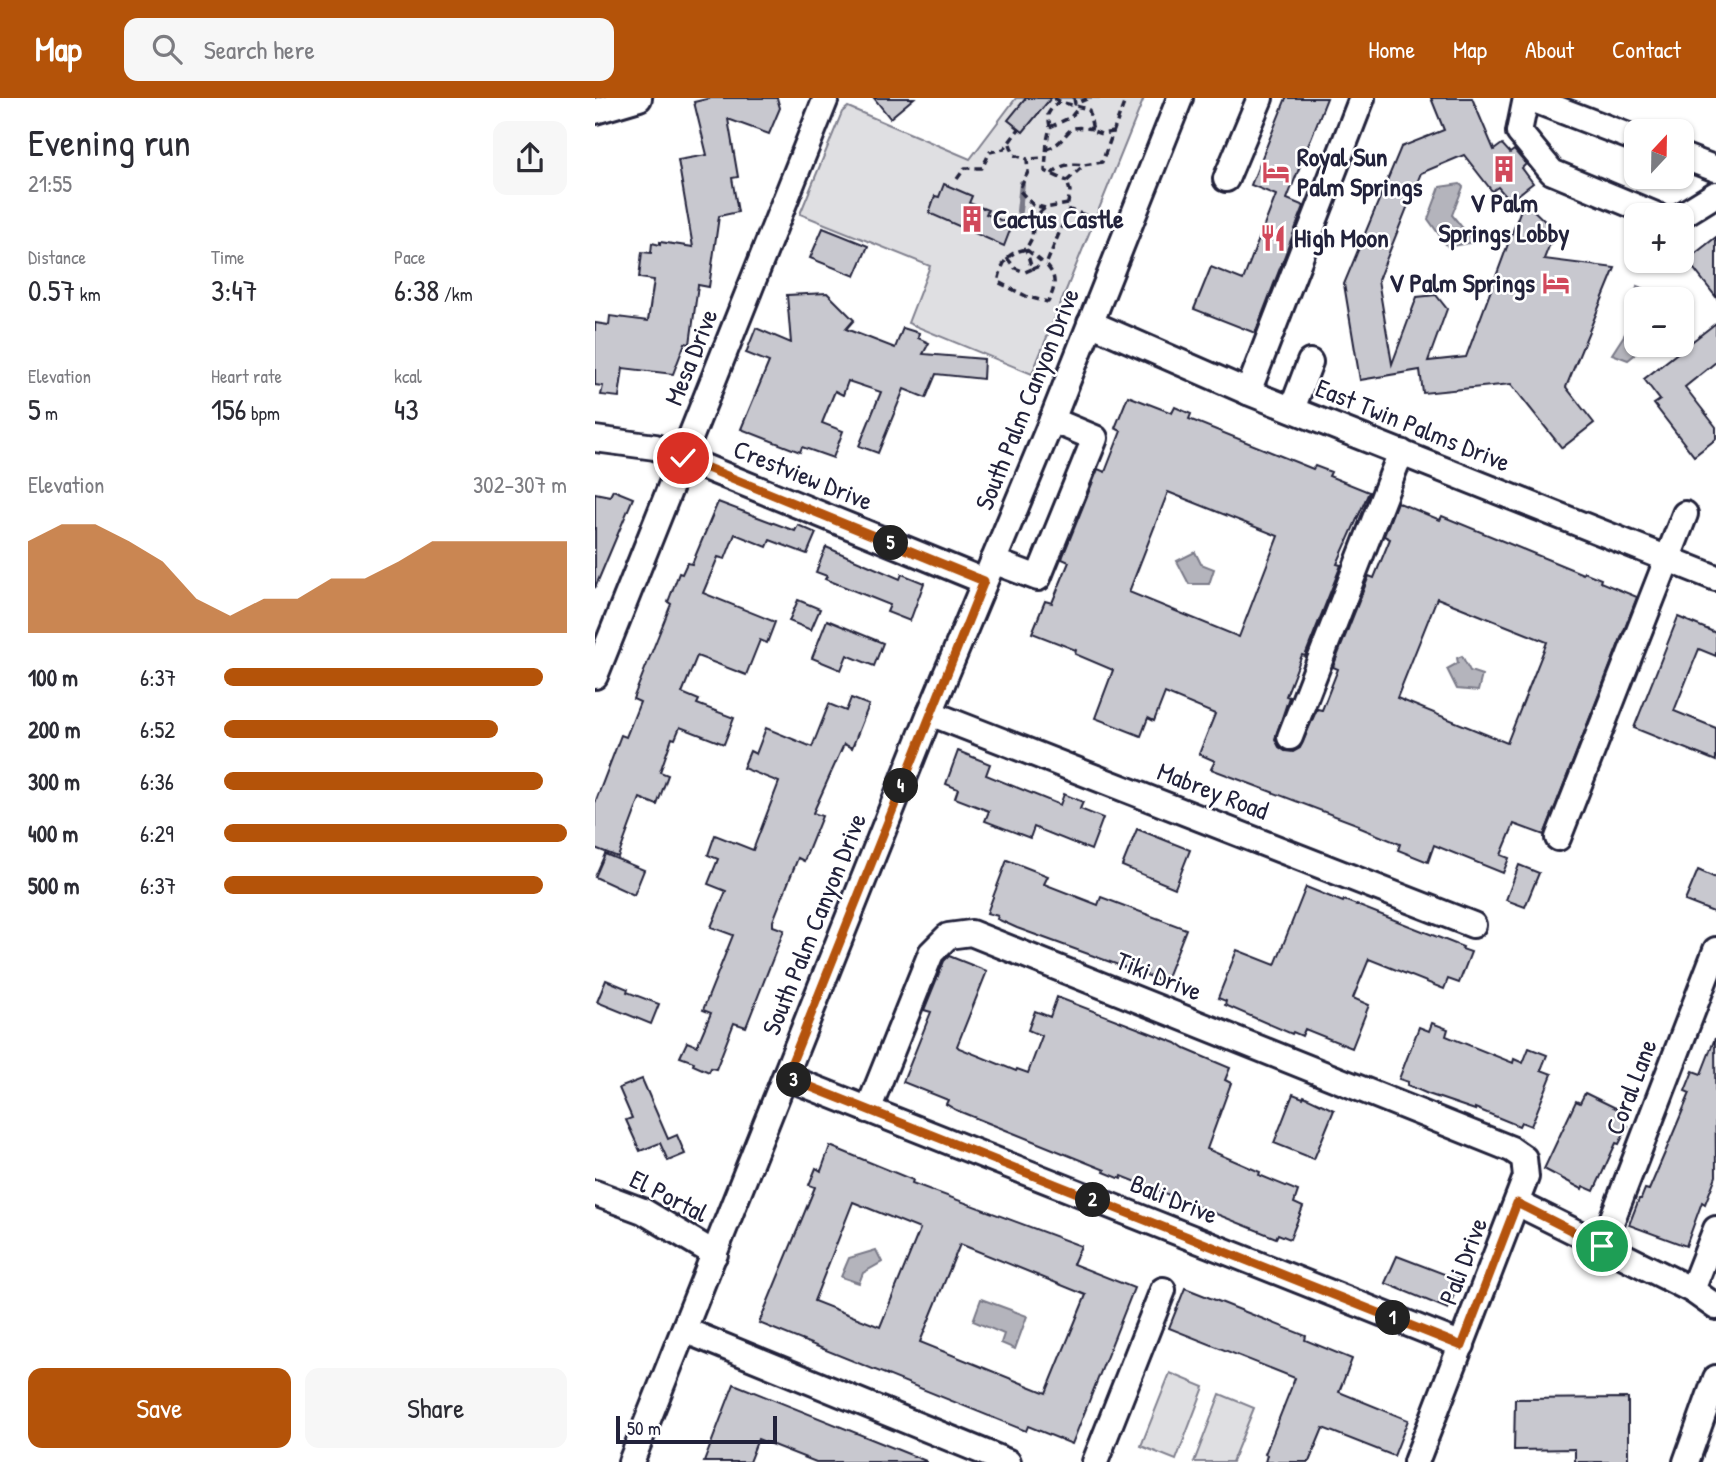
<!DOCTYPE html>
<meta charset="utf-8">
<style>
:root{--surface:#fff;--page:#f7f7f7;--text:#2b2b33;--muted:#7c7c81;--accent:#b45309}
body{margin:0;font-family:"Patrick Hand",sans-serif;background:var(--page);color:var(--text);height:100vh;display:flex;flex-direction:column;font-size:26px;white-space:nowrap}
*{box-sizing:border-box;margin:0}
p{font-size:23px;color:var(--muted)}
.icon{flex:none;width:38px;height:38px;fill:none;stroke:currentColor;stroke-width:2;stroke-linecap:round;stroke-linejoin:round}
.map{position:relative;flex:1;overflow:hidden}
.drawer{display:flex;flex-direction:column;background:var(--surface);width:595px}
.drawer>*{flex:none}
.needle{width:46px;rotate:22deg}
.buttons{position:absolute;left:1029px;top:21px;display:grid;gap:14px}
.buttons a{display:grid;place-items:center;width:70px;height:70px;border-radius:14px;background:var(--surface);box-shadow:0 2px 5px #0004;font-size:35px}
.scale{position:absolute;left:21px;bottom:18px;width:161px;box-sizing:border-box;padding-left:7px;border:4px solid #22223b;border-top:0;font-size:19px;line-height:24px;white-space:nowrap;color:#22223b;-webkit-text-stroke:5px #fff;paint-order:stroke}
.pin{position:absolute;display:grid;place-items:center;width:60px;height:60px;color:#fff;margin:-30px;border:4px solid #fff;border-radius:50%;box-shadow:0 2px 7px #0007}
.km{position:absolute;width:35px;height:35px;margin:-18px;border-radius:50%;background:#222;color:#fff;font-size:19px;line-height:35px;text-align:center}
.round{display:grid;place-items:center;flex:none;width:74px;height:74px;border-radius:14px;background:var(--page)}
.summary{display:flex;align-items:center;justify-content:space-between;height:119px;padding:0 28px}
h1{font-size:38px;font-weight:600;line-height:52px}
.stats{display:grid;grid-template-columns:repeat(3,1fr);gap:10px;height:119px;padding:7px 28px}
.stats div{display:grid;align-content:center}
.stats b{font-size:30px;font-weight:600}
.stats small{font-size:19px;font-weight:400}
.stats p{font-size:19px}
.chart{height:196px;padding:14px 28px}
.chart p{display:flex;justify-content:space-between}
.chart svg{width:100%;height:126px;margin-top:7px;fill:var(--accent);opacity:.7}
.button{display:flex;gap:14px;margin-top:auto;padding:14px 28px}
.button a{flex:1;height:80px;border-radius:14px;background:var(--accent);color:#fff;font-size:28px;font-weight:600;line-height:80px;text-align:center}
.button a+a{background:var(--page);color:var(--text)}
ul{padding:0 28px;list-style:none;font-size:23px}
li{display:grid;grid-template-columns:112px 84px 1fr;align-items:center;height:52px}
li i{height:18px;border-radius:9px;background:var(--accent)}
header{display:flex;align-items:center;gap:42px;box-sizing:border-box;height:98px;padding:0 35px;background:var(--accent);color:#fff}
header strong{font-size:33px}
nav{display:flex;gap:38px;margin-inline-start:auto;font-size:24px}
.search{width:490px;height:63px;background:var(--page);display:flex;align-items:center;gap:18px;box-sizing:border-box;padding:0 24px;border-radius:14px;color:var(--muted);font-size:26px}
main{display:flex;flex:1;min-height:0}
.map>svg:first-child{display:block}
.green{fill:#dfdfe2;stroke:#80808e;stroke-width:2}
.water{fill:#b4b4bc;stroke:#7a7a88;stroke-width:2}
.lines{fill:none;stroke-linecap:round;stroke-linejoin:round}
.stream{stroke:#7a7a88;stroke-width:6}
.building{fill:#c8c8cf;stroke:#22223b;stroke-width:2;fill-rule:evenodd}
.minor-casing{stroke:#22223b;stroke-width:30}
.path{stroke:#22223b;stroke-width:3.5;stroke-dasharray:7 5;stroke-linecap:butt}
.minor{stroke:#fff;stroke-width:24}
.route-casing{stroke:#fff;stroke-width:14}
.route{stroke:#b45309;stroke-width:9}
.labels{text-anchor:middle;stroke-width:5;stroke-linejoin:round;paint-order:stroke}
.poi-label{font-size:26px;font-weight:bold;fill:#22223b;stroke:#fff;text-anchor:start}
.street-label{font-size:26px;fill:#22223b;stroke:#fff}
</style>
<header>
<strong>Map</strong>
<div class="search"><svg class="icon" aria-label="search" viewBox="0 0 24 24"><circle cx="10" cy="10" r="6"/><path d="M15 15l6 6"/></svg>Search here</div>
<nav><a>Home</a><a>Map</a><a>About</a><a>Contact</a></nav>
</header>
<main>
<section class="drawer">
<div class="summary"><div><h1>Evening run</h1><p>21:55</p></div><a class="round"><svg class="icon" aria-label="share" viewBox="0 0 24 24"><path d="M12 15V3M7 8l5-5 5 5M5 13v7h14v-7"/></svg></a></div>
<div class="stats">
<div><p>Distance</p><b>0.57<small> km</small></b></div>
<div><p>Time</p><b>3:47</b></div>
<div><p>Pace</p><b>6:38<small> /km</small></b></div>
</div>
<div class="stats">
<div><p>Elevation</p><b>5<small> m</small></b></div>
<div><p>Heart rate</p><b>156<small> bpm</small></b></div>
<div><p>kcal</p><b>43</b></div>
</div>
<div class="chart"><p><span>Elevation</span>302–307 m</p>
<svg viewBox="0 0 160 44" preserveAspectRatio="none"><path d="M0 44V12L10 6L20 6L30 12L40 19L50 32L60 38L70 32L80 32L90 25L100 25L110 19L120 12L130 12L140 12L150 12L160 12V44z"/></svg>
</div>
<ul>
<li><b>100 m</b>6:37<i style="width:93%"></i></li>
<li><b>200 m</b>6:52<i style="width:80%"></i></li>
<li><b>300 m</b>6:36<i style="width:93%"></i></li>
<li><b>400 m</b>6:29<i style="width:100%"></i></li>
<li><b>500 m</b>6:37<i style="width:93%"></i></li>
</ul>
<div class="button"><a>Save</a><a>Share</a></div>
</section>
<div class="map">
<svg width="1121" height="1364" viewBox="0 0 1121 1364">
<rect width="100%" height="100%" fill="#fff"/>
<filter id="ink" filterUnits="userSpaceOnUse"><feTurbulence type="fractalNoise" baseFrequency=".0143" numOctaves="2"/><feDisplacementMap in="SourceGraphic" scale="14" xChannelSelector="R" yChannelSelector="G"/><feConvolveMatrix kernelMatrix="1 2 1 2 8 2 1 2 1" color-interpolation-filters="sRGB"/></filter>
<g filter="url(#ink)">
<g class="green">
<path d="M 421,0 L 549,0 L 437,276 L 313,225 L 335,168 L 205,116 L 247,14 L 253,9 L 375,61 Z"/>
<path d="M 575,1275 L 609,1289 L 581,1362 L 546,1348 Z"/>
<path d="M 625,1296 L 659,1310 L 637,1364 L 599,1364 Z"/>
</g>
<g class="water">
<path d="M 865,86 L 868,89 L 857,117 L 879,144 L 853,149 L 833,121 L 845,89 Z"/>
<path d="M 1042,188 L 1059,195 L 1060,201 L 1041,201 L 1041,247 L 1052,247 L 1033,262 L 1017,256 L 1037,225 Z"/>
<path d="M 600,454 L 606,466 L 619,471 L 614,486 L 594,486 L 582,463 Z"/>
<path d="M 867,558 L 875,573 L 887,577 L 883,593 L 862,591 L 852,571 L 863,565 L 862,560 Z"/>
<path d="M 281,1152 L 287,1164 L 268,1175 L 264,1185 L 246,1179 L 254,1160 Z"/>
<path d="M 386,1201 L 432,1218 L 420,1251 L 406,1245 L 409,1236 L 378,1223 Z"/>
</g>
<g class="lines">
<path class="stream" d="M 424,113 L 427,85"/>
</g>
<g class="building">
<path d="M 116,0 L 182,0 L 185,10 L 174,36 L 133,21 L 143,79 L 137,80 L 143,114 L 124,118 L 114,189 L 103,187 L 95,246 L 90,245 L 78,276 L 28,270 L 24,299 L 6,297 L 8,288 L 0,287 L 0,225 L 14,227 L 15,218 L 53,223 L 59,182 L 44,180 L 47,154 L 56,155 L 57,145 L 65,147 L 65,144 L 98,149 L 83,62 L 112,57 L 99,4 Z"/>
<path d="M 279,0 L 319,0 L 295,20 Z"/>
<path d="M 431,0 L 456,0 L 428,34 L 413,22 Z"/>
<path d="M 691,0 L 732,0 L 692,101 L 709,108 L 660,235 L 599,211 L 616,169 L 648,182 L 681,97 L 656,87 Z"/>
<path d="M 836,0 L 877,0 L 899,52 L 907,46 L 915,55 L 919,52 L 931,66 L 927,70 L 938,85 L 915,103 L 903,89 L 897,93 L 869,57 L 826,75 L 783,182 L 797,266 L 822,199 L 841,197 L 852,211 L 833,263 L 871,259 L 929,103 L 960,133 L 949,161 L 1020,170 L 971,289 L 999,325 L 967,350 L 916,286 L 828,295 L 825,272 L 765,282 L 749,186 L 806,49 L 849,32 Z"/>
<path d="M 349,86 L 377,98 L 374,105 L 393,112 L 391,116 L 417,127 L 409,148 L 334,115 L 340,98 L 344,99 Z"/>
<path d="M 228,130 L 273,148 L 260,178 L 215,160 Z"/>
<path d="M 1121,139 L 1121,199 L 1092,162 Z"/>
<path d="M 232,195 L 259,222 L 251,231 L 300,250 L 308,230 L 324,235 L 323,240 L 334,245 L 328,256 L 389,261 L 388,281 L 341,276 L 331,300 L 309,291 L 283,355 L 264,348 L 286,294 L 253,283 L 248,297 L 240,293 L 227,325 L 248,333 L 238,360 L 207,349 L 205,354 L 146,331 L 174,264 L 151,255 L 161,230 L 196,245 L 192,197 Z"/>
<path d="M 1121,225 L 1121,264 L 1090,289 L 1121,329 L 1121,341 L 1099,358 L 1059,306 L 1065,302 L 1049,281 Z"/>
<path d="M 533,298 L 577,315 L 580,309 L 596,316 L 594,321 L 718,371 L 720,368 L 736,374 L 734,378 L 774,394 L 742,466 L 746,467 L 710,558 L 707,557 L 691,598 L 694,599 L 680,641 L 684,649 L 690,653 L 698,654 L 705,650 L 722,611 L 727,612 L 743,571 L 738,569 L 774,478 L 779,480 L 795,441 L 789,438 L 802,404 L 845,422 L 847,418 L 988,476 L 989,474 L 1006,481 L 1005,484 L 1042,499 L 949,737 L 919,726 L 906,757 L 914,760 L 908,775 L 839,747 L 833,764 L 803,752 L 805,746 L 763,729 L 764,727 L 616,671 L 620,663 L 604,656 L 620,616 L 570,595 L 559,623 L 553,620 L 546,638 L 500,620 L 518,572 L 480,556 L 481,552 L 437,535 L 450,503 L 457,505 L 474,464 L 467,461 L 468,458 L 503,371 L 510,374 L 526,333 L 520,330 ZM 573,394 L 683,438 L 644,539 L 534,494 ZM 842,500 L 952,544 L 912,645 L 802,600 Z"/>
<path d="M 18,392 L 38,400 L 0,490 L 0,395 L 15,398 Z"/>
<path d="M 123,404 L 200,433 L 203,427 L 221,435 L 212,456 L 175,442 L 172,449 L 140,436 L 130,461 L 123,459 L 108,495 L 180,524 L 172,545 L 165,542 L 151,577 L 102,558 L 87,595 L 104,602 L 102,606 L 139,620 L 129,646 L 85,629 L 80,641 L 77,640 L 65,674 L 73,677 L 62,707 L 45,700 L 23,759 L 0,750 L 0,705 L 26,637 L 31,639 L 45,604 L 38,601 L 76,506 L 73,504 L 84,475 L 87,476 L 92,465 L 97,466 Z"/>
<path d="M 231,449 L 305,481 L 307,476 L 329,485 L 315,523 L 292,514 L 295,507 L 230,481 L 232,478 L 221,474 Z"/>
<path d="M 203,502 L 225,511 L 216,532 L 194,523 Z"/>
<path d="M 1083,519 L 1121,535 L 1121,558 L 1104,551 L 1079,613 L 1121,630 L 1121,663 L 1039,630 Z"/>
<path d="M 232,522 L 288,545 L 279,568 L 252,557 L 246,572 L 217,560 Z"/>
<path d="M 256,600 L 274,607 L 257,650 L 249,646 L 218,715 L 227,718 L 209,763 L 203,760 L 178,823 L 178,828 L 189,832 L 151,929 L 139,925 L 121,971 L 116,970 L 114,974 L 98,967 L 99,964 L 85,959 L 92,944 L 102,948 L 116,915 L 108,912 L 138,837 L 116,829 L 131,793 L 113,786 L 123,761 L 113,757 L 120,737 L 158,752 L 184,684 L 148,670 L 155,653 L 161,656 L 171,630 L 217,649 L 234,606 L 251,613 Z"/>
<path d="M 363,653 L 395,666 L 391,677 L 465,707 L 469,696 L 488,704 L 485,711 L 508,720 L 496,752 L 439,729 L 435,740 L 390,723 L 394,713 L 360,700 L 363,691 L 351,686 Z"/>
<path d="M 542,731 L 595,752 L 580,790 L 527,768 Z"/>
<path d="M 10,756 L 49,772 L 39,797 L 0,779 Z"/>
<path d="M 412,762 L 453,778 L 449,786 L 503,807 L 506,799 L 591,831 L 570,884 L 422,830 L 402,821 L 403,818 L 392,815 Z"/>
<path d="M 924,767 L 944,775 L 930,809 L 911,802 Z"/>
<path d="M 1103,772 L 1121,780 L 1121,815 L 1090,803 Z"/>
<path d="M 711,789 L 748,804 L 749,802 L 868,849 L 867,851 L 876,854 L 864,885 L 853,881 L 849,891 L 774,861 L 758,900 L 774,907 L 757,950 L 710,931 L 707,938 L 698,934 L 697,936 L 630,907 L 631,903 L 623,900 L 642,852 L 680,867 Z"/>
<path d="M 354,858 L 392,873 L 362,948 L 364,950 L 421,973 L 422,971 L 433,975 L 447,938 L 433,932 L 440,913 L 455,919 L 462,899 L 581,945 L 590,951 L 635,970 L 630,982 L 636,985 L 612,1051 L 665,1074 L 664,1077 L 703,1093 L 699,1105 L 708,1109 L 695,1141 L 683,1136 L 681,1140 L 527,1078 L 526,1081 L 509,1074 L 510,1072 L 361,1012 L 351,1006 L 353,1002 L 308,984 L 336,914 L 329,912 L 349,863 Z"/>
<path d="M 11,882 L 33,891 L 32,894 L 64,906 L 56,926 L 2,904 Z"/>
<path d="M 837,925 L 853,931 L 851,938 L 918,965 L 919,961 L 928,965 L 934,950 L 952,957 L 946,972 L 957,976 L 936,1028 L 926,1024 L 924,1028 L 880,1010 L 880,1012 L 833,996 L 812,987 L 813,984 L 804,981 L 824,929 L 834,933 Z"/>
<path d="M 1120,940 L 1121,1078 L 1110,1106 L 1107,1104 L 1091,1148 L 1034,1127 L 1044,1101 L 1046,1101 L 1050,1091 L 1054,1092 L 1072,1050 L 1095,995 L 1090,993 L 1098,973 L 1106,976 Z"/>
<path d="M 47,981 L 73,1041 L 82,1037 L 90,1056 L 73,1063 L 65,1045 L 45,1053 L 31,1022 L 37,1020 L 24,990 Z"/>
<path d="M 990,995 L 1033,1016 L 1028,1025 L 1033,1028 L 1024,1046 L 1021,1045 L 999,1093 L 988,1088 L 987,1091 L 949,1071 L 981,1003 L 985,1005 Z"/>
<path d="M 698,996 L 708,1000 L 709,998 L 739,1012 L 719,1061 L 679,1045 Z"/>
<path d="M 235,1048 L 318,1082 L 317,1085 L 486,1148 L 478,1166 L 539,1190 L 477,1346 L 433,1328 L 431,1333 L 164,1225 L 220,1089 L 214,1087 L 221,1070 L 226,1073 ZM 258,1104 L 325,1131 L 285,1229 L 219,1203 ZM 365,1146 L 491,1197 L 451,1295 L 325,1244 Z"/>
<path d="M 802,1158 L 865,1182 L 853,1211 L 790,1185 Z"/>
<path d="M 590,1190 L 711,1238 L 710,1242 L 757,1261 L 744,1294 L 813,1322 L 799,1358 L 728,1330 L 714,1364 L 670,1364 L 672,1357 L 670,1356 L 700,1280 L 574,1230 Z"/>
<path d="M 139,1286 L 331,1363 L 331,1364 L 221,1364 L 163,1341 L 154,1364 L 109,1364 Z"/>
<path d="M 1033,1300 L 1033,1364 L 980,1364 L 980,1351 L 919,1352 L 920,1301 Z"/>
</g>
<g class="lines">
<defs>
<g id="minor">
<path d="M 931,0 L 924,34 L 957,74 L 1061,117"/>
<path d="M 934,0 L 1041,41"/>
<path d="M 0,13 L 44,0"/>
<path d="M 1087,58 L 1121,71"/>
<path d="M 631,81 L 665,0"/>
<path d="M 1087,117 L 1121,96"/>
<path d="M 495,225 L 653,294 L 1121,480"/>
<path d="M 653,294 L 767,0"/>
<path d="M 697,311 L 715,264"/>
<path d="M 0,341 L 60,349 L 389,483"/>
<path d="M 398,463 L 443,480 L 500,340 L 457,322"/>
<path d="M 0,578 L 231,0"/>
<path d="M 335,615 L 878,827"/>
<path d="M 695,639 L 806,354"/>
<path d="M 963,740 L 1090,416"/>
<path d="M 191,979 L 867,1247"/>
<path d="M 273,1012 L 336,855 L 353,838 L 376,835 L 916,1051 L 929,1060 L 931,1079 L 821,1364"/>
<path d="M 0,1095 L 48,1113 L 120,1156"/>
<path d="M 922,1105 L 1097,1192 L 1121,1209"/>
<path d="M 1007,1148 L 1121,852"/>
<path d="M 1097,1192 L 1121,1131"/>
<path d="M 89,1232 L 413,1364"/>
<path d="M 36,1364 L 335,615 L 457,322 L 585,0"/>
<path d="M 500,1364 L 568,1192"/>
<path d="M 1091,1364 L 1121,1280"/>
</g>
</defs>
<use href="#minor" class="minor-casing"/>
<g class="path">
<path d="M 459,0 C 468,7 483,7 494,12 L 498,33 L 506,36 L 518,34"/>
<path d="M 479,0 L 480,6 L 494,0"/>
<path d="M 465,4 L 458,8 L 453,16 L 455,29 L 452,43 L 450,73 L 472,83"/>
<path d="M 455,29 L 476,19 L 484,9"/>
<path d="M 415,46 L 419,57 L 432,61"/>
<path d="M 451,51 C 469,46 469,34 479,30 C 484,29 493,30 498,31"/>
<path d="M 457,76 C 465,66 478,65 489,67"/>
<path d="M 362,81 L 370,70 L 387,70 L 395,54 L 409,51 L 424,31"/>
<path d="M 473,106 L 450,110 L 439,119 L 437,140 L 431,151 C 409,156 408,165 403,184 L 433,199 L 453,204 C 460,191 463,179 451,167 L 474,111"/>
<path d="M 450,110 L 438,107 L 424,92 L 433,74 L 432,61 L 450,60"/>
<path d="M 513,125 L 472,111 L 475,93 L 472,83 L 489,67 L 507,64 L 531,0"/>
<path d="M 432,152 L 451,167"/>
<path d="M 412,160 L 420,170 L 430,174 L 437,171 L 431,151"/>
<path d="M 437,171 L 442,169 L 446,163"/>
</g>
<use href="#minor" class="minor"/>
</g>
</g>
<g class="lines" filter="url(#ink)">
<defs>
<path id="route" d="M 88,360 L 389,483 L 191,979 L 867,1248 L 922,1105 L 1007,1148"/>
</defs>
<use href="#route" class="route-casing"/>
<use href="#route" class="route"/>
</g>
<defs>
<symbol id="building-bare" viewBox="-9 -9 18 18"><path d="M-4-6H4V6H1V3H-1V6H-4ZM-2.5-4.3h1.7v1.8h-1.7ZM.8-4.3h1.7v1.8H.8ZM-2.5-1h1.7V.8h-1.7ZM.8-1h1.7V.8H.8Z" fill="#d1495b" stroke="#fff" stroke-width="2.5" paint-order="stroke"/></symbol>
<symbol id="hotel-bare" viewBox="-9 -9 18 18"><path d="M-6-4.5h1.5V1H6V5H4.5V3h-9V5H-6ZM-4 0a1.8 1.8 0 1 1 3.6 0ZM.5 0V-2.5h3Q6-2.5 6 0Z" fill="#d1495b" stroke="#fff" stroke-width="2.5" paint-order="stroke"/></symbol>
<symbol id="restaurant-bare" viewBox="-9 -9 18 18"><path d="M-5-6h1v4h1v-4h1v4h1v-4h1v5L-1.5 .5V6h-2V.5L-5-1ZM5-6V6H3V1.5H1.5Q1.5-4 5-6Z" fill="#d1495b" stroke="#fff" stroke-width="2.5" paint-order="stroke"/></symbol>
</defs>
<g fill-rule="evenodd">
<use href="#building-bare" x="890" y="52" width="38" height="38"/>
<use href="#hotel-bare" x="662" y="55" width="38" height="38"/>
<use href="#building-bare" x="358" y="102" width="38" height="38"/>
<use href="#restaurant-bare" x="659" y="121" width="38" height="38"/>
<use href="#hotel-bare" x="942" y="166" width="38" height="38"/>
</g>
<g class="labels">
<g class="poi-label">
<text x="702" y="68">Royal Sun<tspan x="702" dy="30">Palm Springs</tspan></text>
<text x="909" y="114" text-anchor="middle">V Palm<tspan x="909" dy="30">Springs Lobby</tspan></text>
<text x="398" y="130">Cactus Castle</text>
<text x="699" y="149">High Moon</text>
<text x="940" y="194" text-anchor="end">V Palm Springs</text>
</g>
<g class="street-label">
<text transform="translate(96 259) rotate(-68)" y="9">Mesa Drive</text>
<text transform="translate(432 301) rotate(-68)" y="9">South Palm Canyon Drive</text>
<text transform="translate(818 327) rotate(22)" y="9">East Twin Palms Drive</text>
<text transform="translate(208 377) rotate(22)" y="9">Crestview Drive</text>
<text transform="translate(618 693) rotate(21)" y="9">Mabrey Road</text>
<text transform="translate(219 826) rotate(-68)" y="9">South Palm Canyon Drive</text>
<text transform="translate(564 878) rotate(22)" y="9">Tiki Drive</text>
<text transform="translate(1036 989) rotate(-69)" y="9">Coral Lane</text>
<text transform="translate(74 1098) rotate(27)" y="9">El Portal</text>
<text transform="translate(579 1101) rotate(22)" y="9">Bali Drive</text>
<text transform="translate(868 1163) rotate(-69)" y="9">Pali Drive</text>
</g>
</g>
</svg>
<div class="buttons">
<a><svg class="needle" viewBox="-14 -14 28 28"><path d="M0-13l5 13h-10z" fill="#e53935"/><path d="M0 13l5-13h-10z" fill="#7c7c81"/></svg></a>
<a>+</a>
<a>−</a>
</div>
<div class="scale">50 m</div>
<div class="pin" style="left:1007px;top:1148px;background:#1e9e55"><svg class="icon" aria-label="arrive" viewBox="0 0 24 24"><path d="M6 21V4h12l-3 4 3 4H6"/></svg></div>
<div class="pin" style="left:88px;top:360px;background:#d93025"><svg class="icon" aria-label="check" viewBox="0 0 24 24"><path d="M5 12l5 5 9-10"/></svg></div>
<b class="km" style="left:798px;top:1220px">1</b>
<b class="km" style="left:498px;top:1102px">2</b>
<b class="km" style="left:199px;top:982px">3</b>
<b class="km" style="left:306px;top:688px">4</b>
<b class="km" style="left:296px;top:445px">5</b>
</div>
</main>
